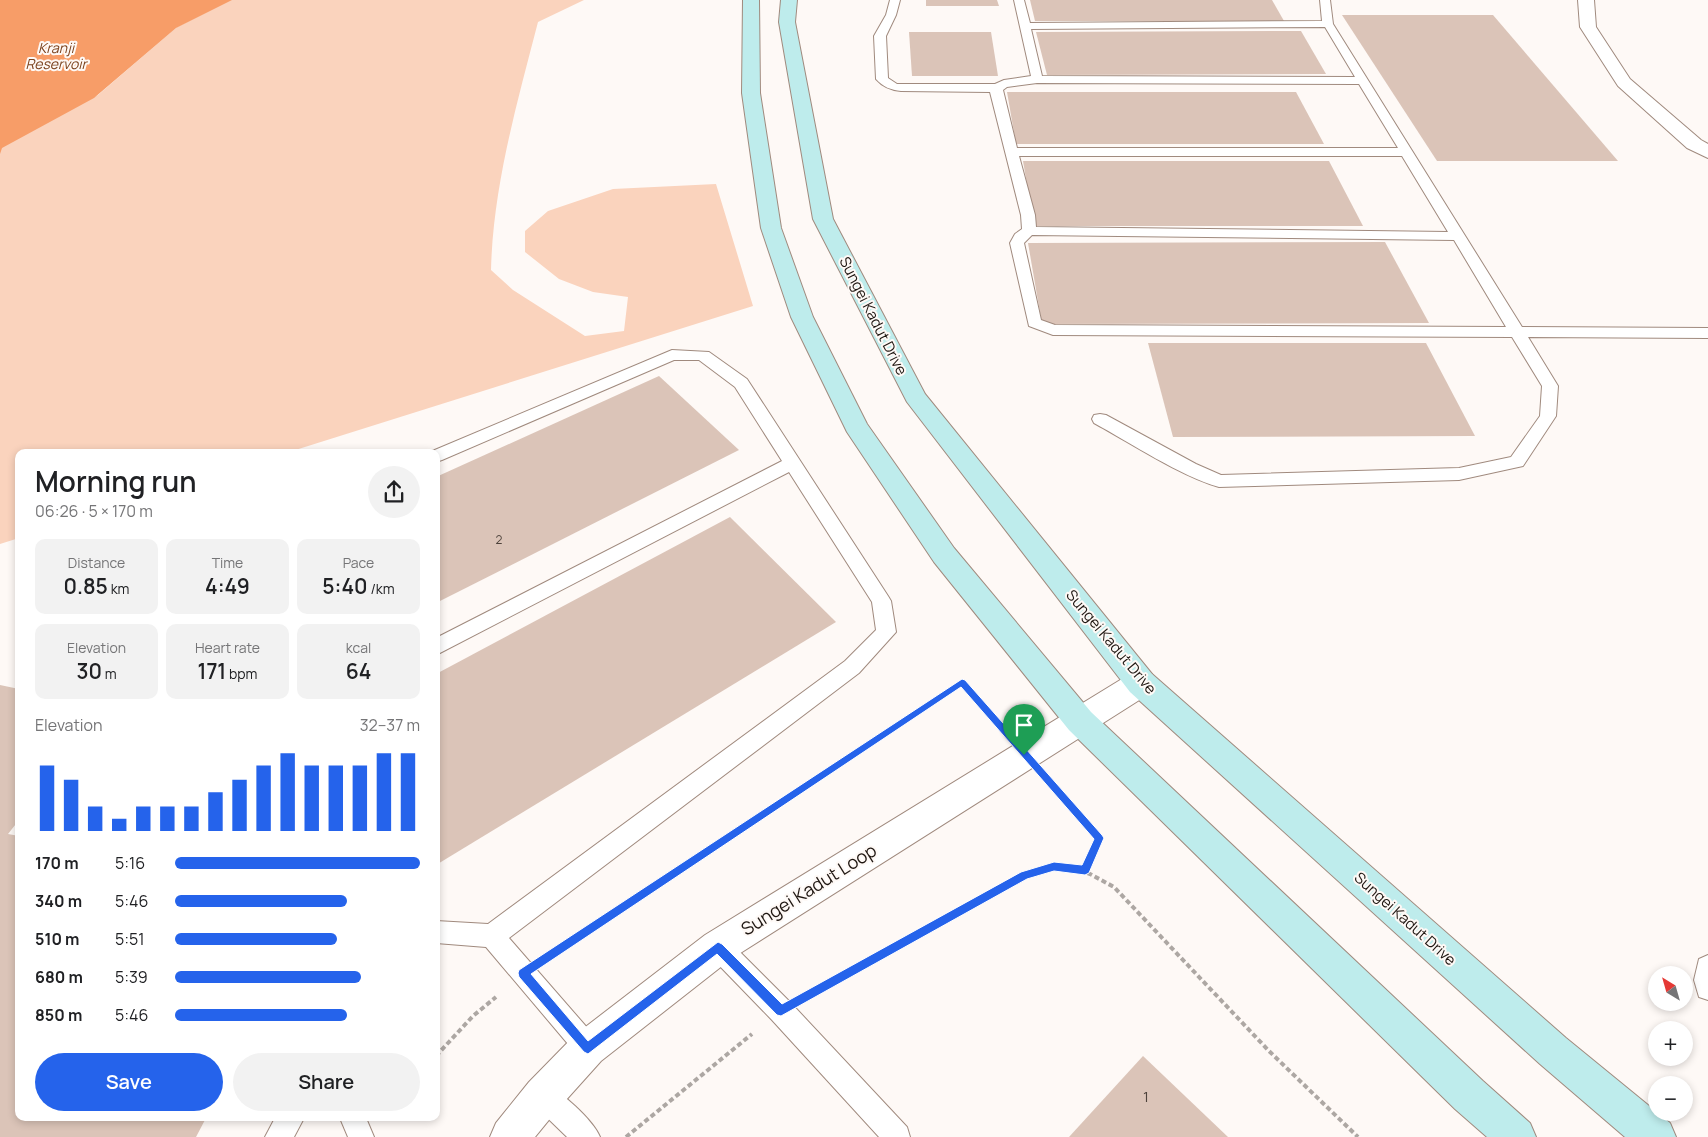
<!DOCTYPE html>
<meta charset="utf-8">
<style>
:root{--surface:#fff;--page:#f2f2f2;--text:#202124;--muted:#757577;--accent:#2563eb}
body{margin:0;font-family:Manrope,sans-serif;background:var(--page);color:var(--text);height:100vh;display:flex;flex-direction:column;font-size:19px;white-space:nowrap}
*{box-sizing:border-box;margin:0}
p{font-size:16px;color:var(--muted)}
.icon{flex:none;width:28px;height:28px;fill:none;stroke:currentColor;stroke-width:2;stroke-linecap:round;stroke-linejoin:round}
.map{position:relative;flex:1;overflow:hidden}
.side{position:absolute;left:15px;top:449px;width:425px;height:672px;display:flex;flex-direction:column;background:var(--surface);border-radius:10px;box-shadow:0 2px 8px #0003}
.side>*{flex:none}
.needle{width:32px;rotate:323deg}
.tools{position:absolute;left:1648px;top:966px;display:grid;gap:10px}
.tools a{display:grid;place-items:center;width:45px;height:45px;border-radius:50%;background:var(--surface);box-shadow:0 2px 8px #0003;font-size:25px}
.pin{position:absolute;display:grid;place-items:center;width:42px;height:42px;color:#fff;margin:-51px -21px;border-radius:50% 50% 50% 0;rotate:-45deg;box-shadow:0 0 5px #0007}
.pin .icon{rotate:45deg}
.round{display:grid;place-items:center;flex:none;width:52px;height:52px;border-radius:26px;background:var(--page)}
.head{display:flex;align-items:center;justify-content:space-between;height:85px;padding:0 20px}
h1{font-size:28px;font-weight:600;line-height:38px}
.figures{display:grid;grid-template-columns:repeat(3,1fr);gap:8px;height:85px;padding:5px 20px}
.figures div{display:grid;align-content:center;border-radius:10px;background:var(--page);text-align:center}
.figures b{font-size:21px;font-weight:600}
.figures small{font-size:14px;font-weight:400}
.figures p{font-size:14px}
.chart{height:140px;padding:10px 20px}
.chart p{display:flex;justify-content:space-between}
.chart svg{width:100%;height:90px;margin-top:5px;stroke:var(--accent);stroke-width:6}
.primary-button{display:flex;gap:10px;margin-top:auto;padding:10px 20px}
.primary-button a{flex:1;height:58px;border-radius:30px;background:var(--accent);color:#fff;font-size:20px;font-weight:600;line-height:58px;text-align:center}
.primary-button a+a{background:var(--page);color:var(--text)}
ul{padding:0 20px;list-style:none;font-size:16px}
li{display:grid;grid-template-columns:80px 60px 1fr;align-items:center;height:38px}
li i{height:12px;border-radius:6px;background:var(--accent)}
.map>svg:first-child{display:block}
.green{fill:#fad3bd}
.water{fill:#f79d68}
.building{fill:#dbc4b8}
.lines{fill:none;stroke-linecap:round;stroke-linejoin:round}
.lane-casing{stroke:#a08a7e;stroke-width:2}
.street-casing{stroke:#a08a7e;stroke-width:2}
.secondary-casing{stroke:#a08a7e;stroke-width:2}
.path-far1{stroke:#ada7a3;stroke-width:3;stroke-dasharray:4 2.5;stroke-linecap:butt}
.path{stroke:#ada7a3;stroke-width:4;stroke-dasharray:5 3;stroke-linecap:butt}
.lane{fill:#fff;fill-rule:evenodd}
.street{fill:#fff;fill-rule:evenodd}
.secondary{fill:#beecec;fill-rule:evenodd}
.route{fill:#2563eb;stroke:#fff;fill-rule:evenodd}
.labels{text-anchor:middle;stroke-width:4;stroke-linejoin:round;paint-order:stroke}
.number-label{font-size:12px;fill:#4d423b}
.far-water-label{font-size:14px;font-style:italic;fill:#7c421d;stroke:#fef9f6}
.street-label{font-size:15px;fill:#1e1611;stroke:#fef9f6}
.near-number-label{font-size:15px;fill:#4d423b}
.near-street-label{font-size:18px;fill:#1e1611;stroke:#fef9f6}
</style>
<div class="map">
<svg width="1708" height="1137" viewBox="0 0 1708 1137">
<rect width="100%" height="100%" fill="#fef9f6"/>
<path class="green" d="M 230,0 L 584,0 L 538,22 C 517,103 493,186 491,270 L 513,290 L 585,336 L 624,331 L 628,297 L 593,292 L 559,279 L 525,252 L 525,231 L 548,211 L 613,189 L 716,184 L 753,306 L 289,452 L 19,452 L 19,538 L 0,544 L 0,148 L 98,95 L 177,27 Z"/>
<path class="water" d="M 0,0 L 232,0 L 176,28 L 94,98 L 2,148 L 0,154 Z"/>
<g class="building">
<path d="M 926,0 L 997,0 L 999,6 L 926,6 Z"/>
<path d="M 1030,0 L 1272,0 L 1284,21 L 1035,21 Z"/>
<path d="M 1342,15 L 1493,15 L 1618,161 L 1437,161 Z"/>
<path d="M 1301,31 L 1326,74 L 1047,75 L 1036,32 Z"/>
<path d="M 909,32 L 991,32 L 998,76 L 912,76 Z"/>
<path d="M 1007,92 L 1296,92 L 1324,144 L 1016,144 Z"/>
<path d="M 1023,161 L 1329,161 L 1363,226 L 1034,226 Z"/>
<path d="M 1385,242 L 1429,323 L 1042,324 L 1028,243 Z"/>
<path d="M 1148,343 L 1426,343 L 1475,436 L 1173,437 Z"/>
<path d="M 659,376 L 739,450 L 436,603 L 436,477 Z"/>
<path d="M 730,517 L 836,622 L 436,865 L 436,674 Z"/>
<path d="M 0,685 L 19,689 L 19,820 L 8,834 L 19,836 L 19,1118 L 206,1118 L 196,1137 L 0,1137 Z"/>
<path d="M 1143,1056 L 1228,1137 L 1069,1137 Z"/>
</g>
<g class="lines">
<defs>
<g id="lane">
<path d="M 890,0 L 900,0 L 896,15 L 886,36 L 888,78 L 897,84 L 995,84 L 1004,80 L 1031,76 L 1014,0 L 1024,0 L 1030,23 L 1322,21 L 1320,0 L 1330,0 L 1333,24 L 1522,327 L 1708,328 L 1708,338 L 1528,337 L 1558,386 L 1556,416 L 1523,466 L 1459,480 L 1219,487 C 1180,476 1131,443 1094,423 L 1092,419 L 1094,415 L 1100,414 L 1106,415 L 1196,464 L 1221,475 L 1459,468 L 1511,457 L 1540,416 L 1542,386 L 1512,337 L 1053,335 L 1029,326 L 1010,243 L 1015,234 L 1022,229 L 1021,215 L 990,92 L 901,91 C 891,90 883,87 876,79 L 874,36 L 886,15 ZM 1325,27 L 1355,77 L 1042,76 L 1031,29 ZM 1037,83 L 1359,84 L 1398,148 L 1017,148 L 1003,90 L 1007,87 ZM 1019,156 L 1402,156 L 1448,232 L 1036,227 L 1035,215 ZM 1032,235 L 1454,240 L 1506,327 L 1055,325 L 1041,320 L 1024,243 Z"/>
<path d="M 672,350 L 709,352 L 747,379 L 888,596 L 891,601 L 896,632 L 859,673 L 509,938 L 597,1039 L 601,1048 L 597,1057 L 588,1061 L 579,1057 L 486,947 L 436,943 L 436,921 L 488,924 L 845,661 L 876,630 L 872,602 L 789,472 L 436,655 L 436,638 L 782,461 L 735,387 L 699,360 L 674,360 L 442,460 L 436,462 L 436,452 L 430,452 Z"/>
<path d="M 718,935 L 727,939 L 790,1002 L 907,1127 L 910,1137 L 879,1137 L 772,1020 L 709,955 L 706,947 L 709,939 Z"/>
<path d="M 1708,955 L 1708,1000 L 1699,997 L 1694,980 L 1699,959 Z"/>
<path d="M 543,1083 C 560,1090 593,1120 600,1137 L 567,1137 L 534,1105 L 530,1096 L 534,1087 Z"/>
<path d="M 275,1118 L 304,1118 L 294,1137 L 265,1137 Z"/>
<path d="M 340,1118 L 366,1118 L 374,1137 L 348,1137 Z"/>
</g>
<g id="street">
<path d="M 1578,0 L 1594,0 L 1596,27 L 1630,79 L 1701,140 L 1708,144 L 1708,158 L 1687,148 L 1618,86 L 1580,27 Z"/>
<path d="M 1141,671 L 1152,674 L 1156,683 L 1152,692 L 731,959 L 601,1061 L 557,1110 L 535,1137 L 490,1137 L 496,1123 L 529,1082 L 575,1035 L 705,935 L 1130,674 Z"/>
</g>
<g id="secondary">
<path d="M 743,0 L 759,0 L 760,93 L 781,228 L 813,317 L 867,424 L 954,548 L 1091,712 L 1483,1081 L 1530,1123 L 1536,1137 L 1487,1137 L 1455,1109 L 1069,730 L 934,562 L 847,432 L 791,317 L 761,228 L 742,93 Z"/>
<path d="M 781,0 L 797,0 L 795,22 L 833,219 L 925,394 L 1152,674 L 1566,1038 L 1670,1123 L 1676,1137 L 1625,1137 L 1540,1064 L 1130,692 L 907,402 L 813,219 L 779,22 Z"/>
</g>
</defs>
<use href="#lane" class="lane-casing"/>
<use href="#street" class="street-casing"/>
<use href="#secondary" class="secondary-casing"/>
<path class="path-far1" d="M 864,747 L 962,682 L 999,726"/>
<g class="path">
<path d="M 1051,785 L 1099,838 L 1085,870"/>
<path d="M 555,952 L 866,745"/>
<path d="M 815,991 L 1025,875 L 1051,868 L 1071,868 L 1090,874 L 1114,887 L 1269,1051 L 1358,1137"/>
<path d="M 436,1056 L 473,1016 L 496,997"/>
<path d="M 626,1137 L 752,1034"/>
</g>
<use href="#lane" class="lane"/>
<use href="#street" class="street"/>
<use href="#secondary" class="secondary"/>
</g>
<path class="route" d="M 962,679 L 965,680 L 1102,835 L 1104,838 L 1089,873 L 1085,875 L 1054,871 L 1027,879 L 781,1016 L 777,1015 L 717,954 L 588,1054 L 584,1052 L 519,977 L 518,973 L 519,970 ZM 961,687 L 1094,839 L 1082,865 L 1054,862 L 1021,872 L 782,1004 L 722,944 L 718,942 L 588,1041 L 531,974 Z"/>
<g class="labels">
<g class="number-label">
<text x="499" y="544">2</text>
</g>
<g class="far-water-label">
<text x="56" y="53">Kranji<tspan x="56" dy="16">Reservoir</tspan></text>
</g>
<g class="street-label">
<text transform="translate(873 316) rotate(63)" y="5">Sungei Kadut Drive</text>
<text transform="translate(1111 642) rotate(50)" y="5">Sungei Kadut Drive</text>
<text transform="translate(1405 919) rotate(42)" y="5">Sungei Kadut Drive</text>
</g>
<g class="near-number-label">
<text x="1146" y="1102">1</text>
</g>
<g class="near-street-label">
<text transform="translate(809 890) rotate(-32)" y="6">Sungei Kadut Loop</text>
</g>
</g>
</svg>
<div class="tools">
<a><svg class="needle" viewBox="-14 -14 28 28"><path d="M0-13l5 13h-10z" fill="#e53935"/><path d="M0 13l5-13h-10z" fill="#757577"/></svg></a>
<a>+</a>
<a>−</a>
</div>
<div class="pin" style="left:1024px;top:755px;background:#1e9e55"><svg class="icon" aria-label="arrive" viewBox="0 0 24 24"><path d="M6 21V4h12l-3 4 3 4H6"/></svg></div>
<section class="side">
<div class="head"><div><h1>Morning run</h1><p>06:26 · 5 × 170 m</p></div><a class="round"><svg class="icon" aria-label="share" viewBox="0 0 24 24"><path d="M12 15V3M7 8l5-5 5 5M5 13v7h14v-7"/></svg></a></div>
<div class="figures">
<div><p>Distance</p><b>0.85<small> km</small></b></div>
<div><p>Time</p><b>4:49</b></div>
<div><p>Pace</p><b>5:40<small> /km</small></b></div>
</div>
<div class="figures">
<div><p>Elevation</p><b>30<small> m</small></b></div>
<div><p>Heart rate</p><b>171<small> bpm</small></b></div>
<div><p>kcal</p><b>64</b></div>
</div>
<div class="chart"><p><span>Elevation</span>32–37 m</p>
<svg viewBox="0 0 160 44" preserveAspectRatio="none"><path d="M5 44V12M15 44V19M25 44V32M35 44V38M45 44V32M55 44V32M65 44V32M75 44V25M85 44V19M95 44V12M105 44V6M115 44V12M125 44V12M135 44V12M145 44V6M155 44V6"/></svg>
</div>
<ul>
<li><b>170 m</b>5:16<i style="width:100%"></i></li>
<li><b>340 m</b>5:46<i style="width:70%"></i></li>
<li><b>510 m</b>5:51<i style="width:66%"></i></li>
<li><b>680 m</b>5:39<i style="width:76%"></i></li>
<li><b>850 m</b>5:46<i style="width:70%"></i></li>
</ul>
<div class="primary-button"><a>Save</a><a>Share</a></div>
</section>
</div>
